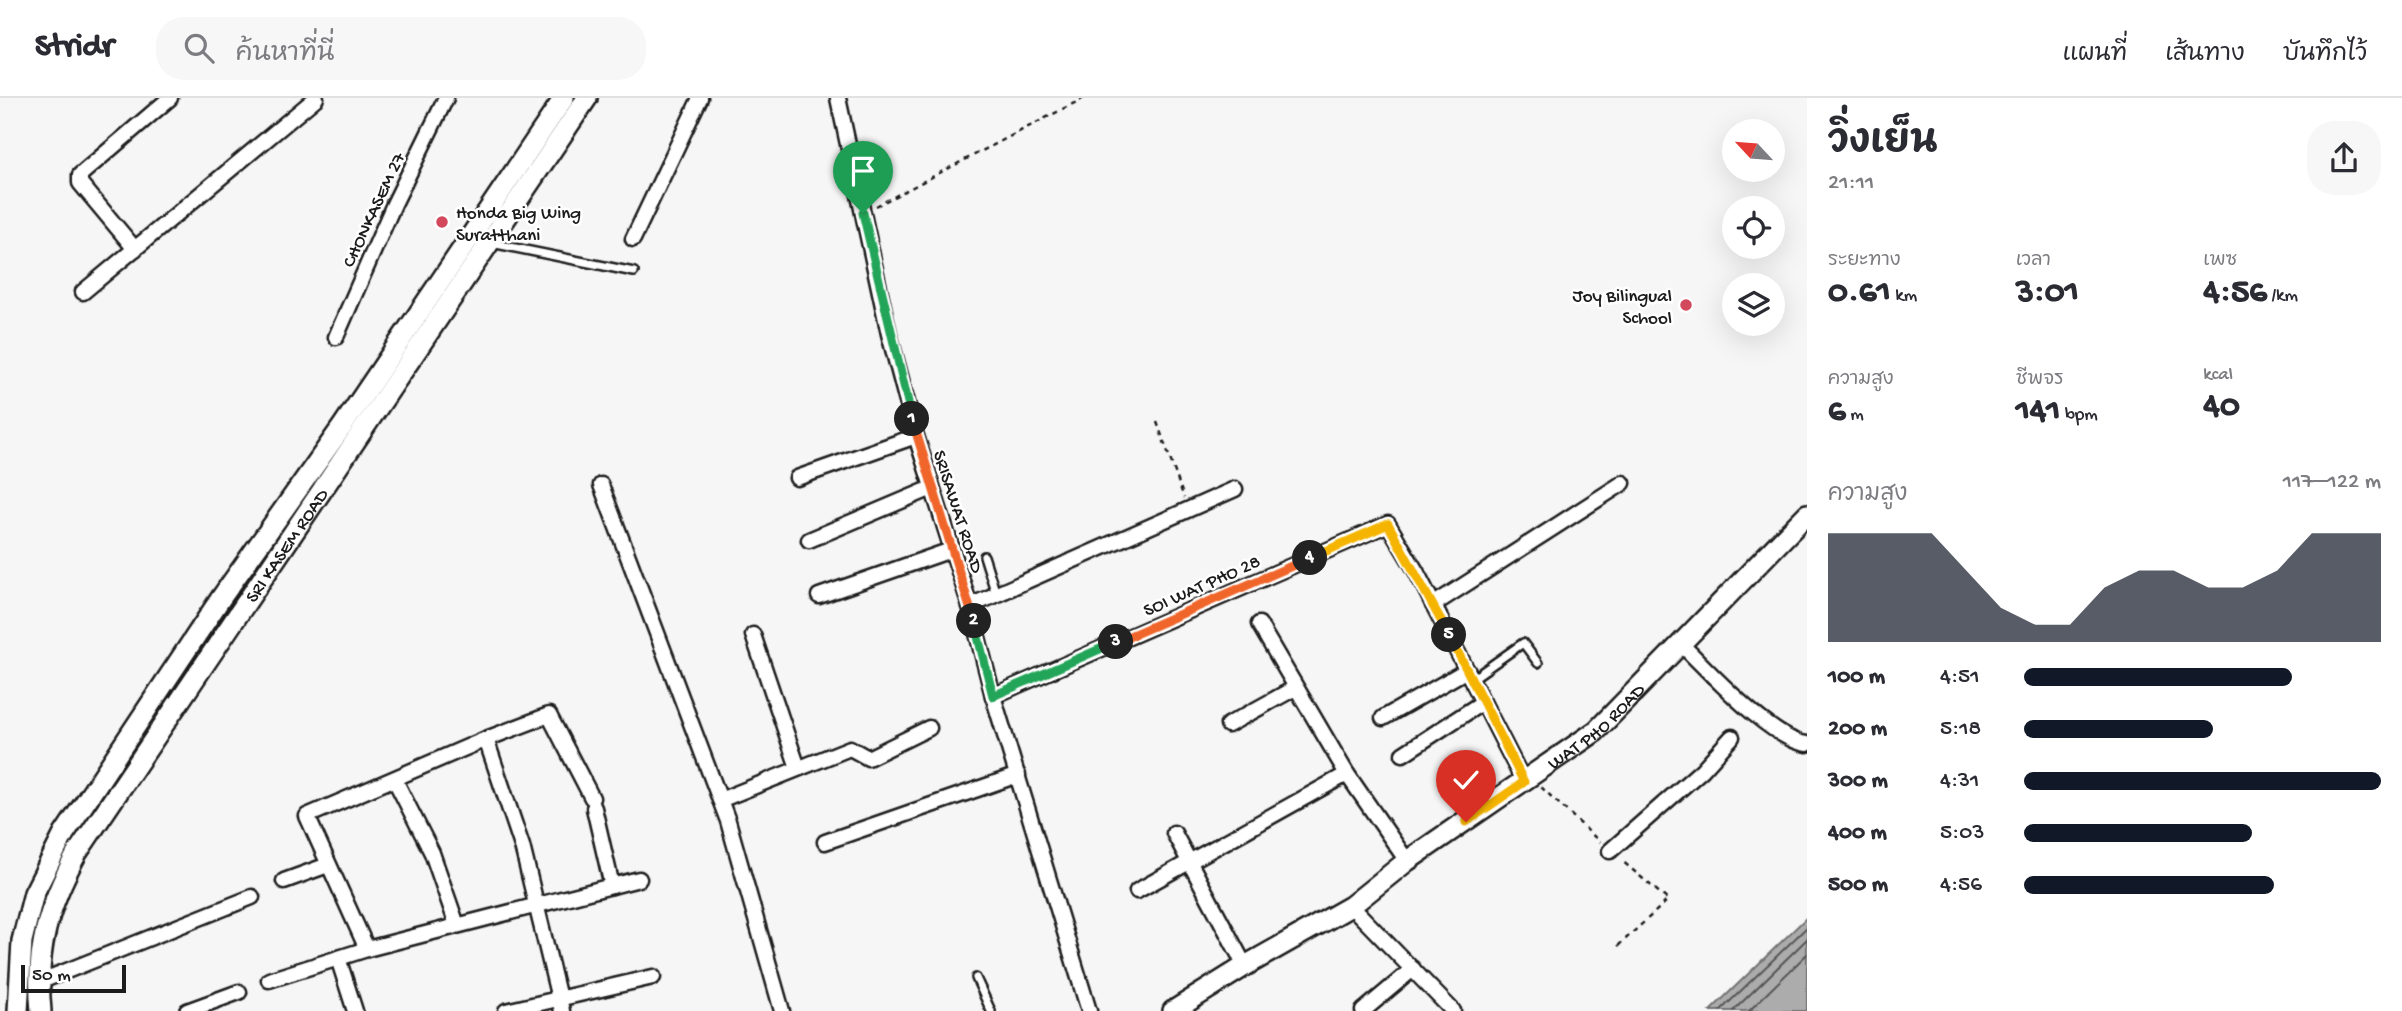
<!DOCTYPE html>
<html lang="th">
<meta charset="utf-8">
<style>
:root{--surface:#fff;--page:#f7f7f7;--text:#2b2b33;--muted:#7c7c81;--line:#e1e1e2;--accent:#111827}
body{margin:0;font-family:"Gochi Hand","Playpen Sans Thai",sans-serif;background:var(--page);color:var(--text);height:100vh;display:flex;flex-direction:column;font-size:26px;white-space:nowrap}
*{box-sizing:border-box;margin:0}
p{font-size:23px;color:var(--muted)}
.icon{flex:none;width:38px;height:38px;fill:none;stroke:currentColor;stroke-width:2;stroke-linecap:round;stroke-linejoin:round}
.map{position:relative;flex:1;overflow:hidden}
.drawer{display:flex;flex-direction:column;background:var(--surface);width:595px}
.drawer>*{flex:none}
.needle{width:46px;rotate:296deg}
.buttons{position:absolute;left:1722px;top:21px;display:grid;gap:14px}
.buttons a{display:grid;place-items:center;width:63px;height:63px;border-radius:50%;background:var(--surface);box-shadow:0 7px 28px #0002;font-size:35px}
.scale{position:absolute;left:21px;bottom:18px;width:105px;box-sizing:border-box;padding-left:7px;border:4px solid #1c1c1c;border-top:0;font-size:19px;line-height:24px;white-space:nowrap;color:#1c1c1c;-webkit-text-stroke:5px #fff;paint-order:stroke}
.pin{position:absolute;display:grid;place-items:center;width:60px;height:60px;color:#fff;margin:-72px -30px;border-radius:50% 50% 50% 0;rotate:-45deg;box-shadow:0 0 7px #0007}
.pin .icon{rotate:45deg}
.km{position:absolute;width:35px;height:35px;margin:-18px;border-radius:50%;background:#222;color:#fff;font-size:19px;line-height:35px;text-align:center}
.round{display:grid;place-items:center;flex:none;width:74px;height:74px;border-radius:28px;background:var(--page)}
.headline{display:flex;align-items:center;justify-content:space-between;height:119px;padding:0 21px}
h1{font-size:38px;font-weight:700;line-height:52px}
.metrics{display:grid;grid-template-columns:repeat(3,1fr);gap:10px;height:119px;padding:7px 21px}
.metrics div{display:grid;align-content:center}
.metrics b{font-size:35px;font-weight:700}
.metrics small{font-size:19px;font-weight:400}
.metrics p{font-size:19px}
.chart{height:196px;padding:14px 21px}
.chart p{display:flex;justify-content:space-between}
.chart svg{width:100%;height:126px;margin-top:7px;fill:var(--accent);opacity:.7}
ul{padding:0 21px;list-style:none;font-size:23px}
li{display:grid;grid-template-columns:112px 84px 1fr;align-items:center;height:52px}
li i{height:18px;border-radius:9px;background:var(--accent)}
header{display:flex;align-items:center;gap:42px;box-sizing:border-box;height:98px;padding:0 35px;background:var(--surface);border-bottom:2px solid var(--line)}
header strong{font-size:33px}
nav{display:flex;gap:38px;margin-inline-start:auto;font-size:24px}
.search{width:490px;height:63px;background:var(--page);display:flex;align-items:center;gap:18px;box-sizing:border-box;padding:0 24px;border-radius:28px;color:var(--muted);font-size:26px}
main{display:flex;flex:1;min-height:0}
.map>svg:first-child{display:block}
.water{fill:#acacac;stroke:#727272;stroke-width:2}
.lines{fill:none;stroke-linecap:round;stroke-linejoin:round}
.shore{stroke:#565656;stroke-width:2}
.lane-casing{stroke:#1c1c1c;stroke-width:12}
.street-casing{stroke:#1c1c1c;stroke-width:19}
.secondary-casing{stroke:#1c1c1c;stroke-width:24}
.path{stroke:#1c1c1c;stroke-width:2.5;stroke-dasharray:5 5;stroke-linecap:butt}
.lane{stroke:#fff;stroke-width:7}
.street{stroke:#fff;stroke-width:14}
.secondary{stroke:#fff;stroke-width:19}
.split-1-casing{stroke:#fff;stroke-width:14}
.split-2-casing{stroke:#fff;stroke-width:14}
.split-3-casing{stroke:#fff;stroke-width:14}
.split-4-casing{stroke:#fff;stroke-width:14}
.split-5-casing{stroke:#fff;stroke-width:14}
.split-6-casing{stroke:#fff;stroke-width:14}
.split-1{stroke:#22a559;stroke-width:9}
.split-2{stroke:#f0652b;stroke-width:9}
.split-3{stroke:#22a559;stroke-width:9}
.split-4{stroke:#f0652b;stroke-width:9}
.split-5{stroke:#f5b400;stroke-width:9}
.split-6{stroke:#f5b400;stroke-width:9}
.poi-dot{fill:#d1495b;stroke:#fff;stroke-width:2.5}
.labels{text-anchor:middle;stroke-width:5;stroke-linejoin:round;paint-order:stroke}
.street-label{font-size:19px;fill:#1c1c1c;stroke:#fff}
.poi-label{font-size:19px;fill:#1c1c1c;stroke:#fff;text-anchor:start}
</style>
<header>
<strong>Stridr</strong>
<div class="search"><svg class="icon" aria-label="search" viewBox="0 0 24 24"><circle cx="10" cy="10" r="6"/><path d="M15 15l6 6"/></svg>ค้นหาที่นี่</div>
<nav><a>แผนที่</a><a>เส้นทาง</a><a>บันทึกไว้</a></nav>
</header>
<main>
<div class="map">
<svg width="1807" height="913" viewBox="0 0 1807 913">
<rect width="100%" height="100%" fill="#f6f6f6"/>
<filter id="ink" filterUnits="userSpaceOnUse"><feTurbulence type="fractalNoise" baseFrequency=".0143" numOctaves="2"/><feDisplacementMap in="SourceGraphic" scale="14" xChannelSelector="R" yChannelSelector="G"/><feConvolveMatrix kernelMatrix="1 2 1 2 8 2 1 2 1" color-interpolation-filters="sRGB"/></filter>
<g filter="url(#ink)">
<path class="water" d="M 1807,819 L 1807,913 L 1710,913 Z"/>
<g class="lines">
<g class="shore">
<path d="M 1720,913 L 1807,829"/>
<path d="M 1733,913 L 1807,841"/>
<path d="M 1749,913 L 1807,856"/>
</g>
<defs>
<g id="lane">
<path d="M 491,145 L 634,174"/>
<path d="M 984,458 L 996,496"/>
<path d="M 1472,581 L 1523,545 L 1538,565"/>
<path d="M 976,880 L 991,913"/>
</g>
<g id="street">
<path d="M 838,0 L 889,236 L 916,338 L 970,508 L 993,598 L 1089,913"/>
<path d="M 633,141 L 700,0"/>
<path d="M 135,151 L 80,85 L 80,77 L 170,0"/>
<path d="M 83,194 L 316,0"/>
<path d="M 336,239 L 394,106 L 446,0"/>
<path d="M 797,380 L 916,338"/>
<path d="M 601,387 L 728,723 L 782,913"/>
<path d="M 809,442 L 932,390"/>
<path d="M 819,498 L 951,452"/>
<path d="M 1433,507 L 1623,385"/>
<path d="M 970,508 L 1235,391"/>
<path d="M 1259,526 L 1347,676 L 1407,763"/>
<path d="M 753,537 L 798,670"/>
<path d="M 1681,546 C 1709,573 1771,642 1807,646"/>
<path d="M 993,598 L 1388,426 L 1416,473 L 1524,684"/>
<path d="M 1383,620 L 1467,572"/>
<path d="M 1228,627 L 1295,590"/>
<path d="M 486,641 L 549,617 L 592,700"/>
<path d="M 1403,656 L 1483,604"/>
<path d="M 395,682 L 432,755 L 457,827"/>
<path d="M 720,702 L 850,650 L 868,660 L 929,630"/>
<path d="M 594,710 L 612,788"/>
<path d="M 1174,735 L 1245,868"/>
<path d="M 825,744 L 1018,677"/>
<path d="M 1610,753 L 1702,672 L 1732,639"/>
<path d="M 284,783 L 328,767"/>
<path d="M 1137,793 L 1347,676"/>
<path d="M 1351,808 L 1453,913"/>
<path d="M 367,851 L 307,718 L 486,641 L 522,748 L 562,913"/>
<path d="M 338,860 L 355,913"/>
<path d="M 269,882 L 367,851 L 639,781"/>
<path d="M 39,884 L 252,799"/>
<path d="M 187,913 L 239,894"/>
<path d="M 506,913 L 653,879"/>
<path d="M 1363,913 L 1413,871"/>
</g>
<g id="secondary">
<path d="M 18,913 L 22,843 L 34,795 L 64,736 L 221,500 L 342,329 L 564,0"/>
<path id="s1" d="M 41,913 C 35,853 48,808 77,755 L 587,0"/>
<path id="s2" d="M 1173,913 L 1245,868 L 1351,808 L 1407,763 L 1596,633 L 1807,416"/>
</g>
</defs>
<use href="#lane" class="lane-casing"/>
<use href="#street" class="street-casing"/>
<use href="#secondary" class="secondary-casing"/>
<g class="path">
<path d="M 876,108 L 1084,0"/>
<path d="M 1157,324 L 1184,400"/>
<path d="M 1541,689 L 1600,744"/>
<path d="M 1618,848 L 1668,802 L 1621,762"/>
</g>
<use href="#lane" class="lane"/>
<use href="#street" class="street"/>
<use href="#secondary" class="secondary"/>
</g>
</g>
<g class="lines" filter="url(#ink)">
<defs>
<path id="split-1" d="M 863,115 L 912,321"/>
<path id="split-2" d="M 912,321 L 974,523"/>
<path id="split-3" d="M 974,523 L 993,598 L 1116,544"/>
<path id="split-4" d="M 1116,544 L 1310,460"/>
<path id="split-5" d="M 1310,460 L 1388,426 L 1449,537"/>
<path id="split-6" d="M 1449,537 L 1524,684 L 1466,724"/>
</defs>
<use href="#split-1" class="split-1-casing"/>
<use href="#split-2" class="split-2-casing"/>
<use href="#split-3" class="split-3-casing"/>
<use href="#split-4" class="split-4-casing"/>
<use href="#split-5" class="split-5-casing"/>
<use href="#split-6" class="split-6-casing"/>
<use href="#split-1" class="split-1"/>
<use href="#split-2" class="split-2"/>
<use href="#split-3" class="split-3"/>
<use href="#split-4" class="split-4"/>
<use href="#split-5" class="split-5"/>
<use href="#split-6" class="split-6"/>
</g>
<g class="poi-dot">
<circle cx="442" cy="124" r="7"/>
<circle cx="1686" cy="207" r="7"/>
</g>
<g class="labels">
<g class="street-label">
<text transform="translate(372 111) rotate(-65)" y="7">CHONKASEM 27</text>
<text transform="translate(960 413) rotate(72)" y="7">SRISAWAT ROAD</text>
<text dy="7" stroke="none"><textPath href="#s1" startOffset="537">SRI KASEM ROAD</textPath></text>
<text transform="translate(1201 486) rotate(-24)" y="7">SOI WAT PHO 28</text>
<text dy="7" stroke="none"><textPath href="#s2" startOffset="511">WAT PHO ROAD</textPath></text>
</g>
<g class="poi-label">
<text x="456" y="120">Honda Big Wing<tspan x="456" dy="22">Suratthani</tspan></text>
<text x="1672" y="203" text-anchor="end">Joy Bilingual<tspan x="1672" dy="22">School</tspan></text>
</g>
</g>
</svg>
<div class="buttons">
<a><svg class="needle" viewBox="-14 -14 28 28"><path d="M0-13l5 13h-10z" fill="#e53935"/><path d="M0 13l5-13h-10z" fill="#7c7c81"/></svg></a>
<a><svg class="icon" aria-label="locate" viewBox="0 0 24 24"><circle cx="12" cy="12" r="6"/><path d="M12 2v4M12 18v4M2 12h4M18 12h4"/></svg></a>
<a><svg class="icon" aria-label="layers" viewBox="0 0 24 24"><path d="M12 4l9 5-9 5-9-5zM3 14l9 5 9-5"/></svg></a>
</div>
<div class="scale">50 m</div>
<div class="pin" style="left:863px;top:115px;background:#1e9e55"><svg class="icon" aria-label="arrive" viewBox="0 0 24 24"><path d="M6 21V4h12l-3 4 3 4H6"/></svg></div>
<div class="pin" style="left:1466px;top:724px;background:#d93025"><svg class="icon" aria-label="check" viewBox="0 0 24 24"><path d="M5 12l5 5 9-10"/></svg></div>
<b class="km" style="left:912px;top:321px">1</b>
<b class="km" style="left:974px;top:523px">2</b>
<b class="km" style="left:1116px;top:544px">3</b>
<b class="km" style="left:1310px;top:460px">4</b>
<b class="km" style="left:1449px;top:537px">5</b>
</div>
<section class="drawer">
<div class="headline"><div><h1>วิ่งเย็น</h1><p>21:11</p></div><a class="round"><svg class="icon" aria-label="share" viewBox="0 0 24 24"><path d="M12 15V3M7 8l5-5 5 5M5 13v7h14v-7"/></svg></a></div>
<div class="metrics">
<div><p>ระยะทาง</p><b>0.61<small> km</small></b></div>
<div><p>เวลา</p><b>3:01</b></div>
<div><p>เพซ</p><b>4:56<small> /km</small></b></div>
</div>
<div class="metrics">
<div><p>ความสูง</p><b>6<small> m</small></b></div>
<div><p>ชีพจร</p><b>141<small> bpm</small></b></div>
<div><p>kcal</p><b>40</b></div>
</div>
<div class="chart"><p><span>ความสูง</span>117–122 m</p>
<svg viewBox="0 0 160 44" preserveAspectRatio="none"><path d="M0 44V6L10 6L20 6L30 6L40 19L50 32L60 38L70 38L80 25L90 19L100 19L110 25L120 25L130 19L140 6L150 6L160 6V44z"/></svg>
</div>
<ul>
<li><b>100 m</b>4:51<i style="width:75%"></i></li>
<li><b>200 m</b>5:18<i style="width:53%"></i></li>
<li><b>300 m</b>4:31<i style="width:100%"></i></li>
<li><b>400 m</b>5:03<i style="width:64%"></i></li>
<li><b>500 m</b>4:56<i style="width:70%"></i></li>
</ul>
</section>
</main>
